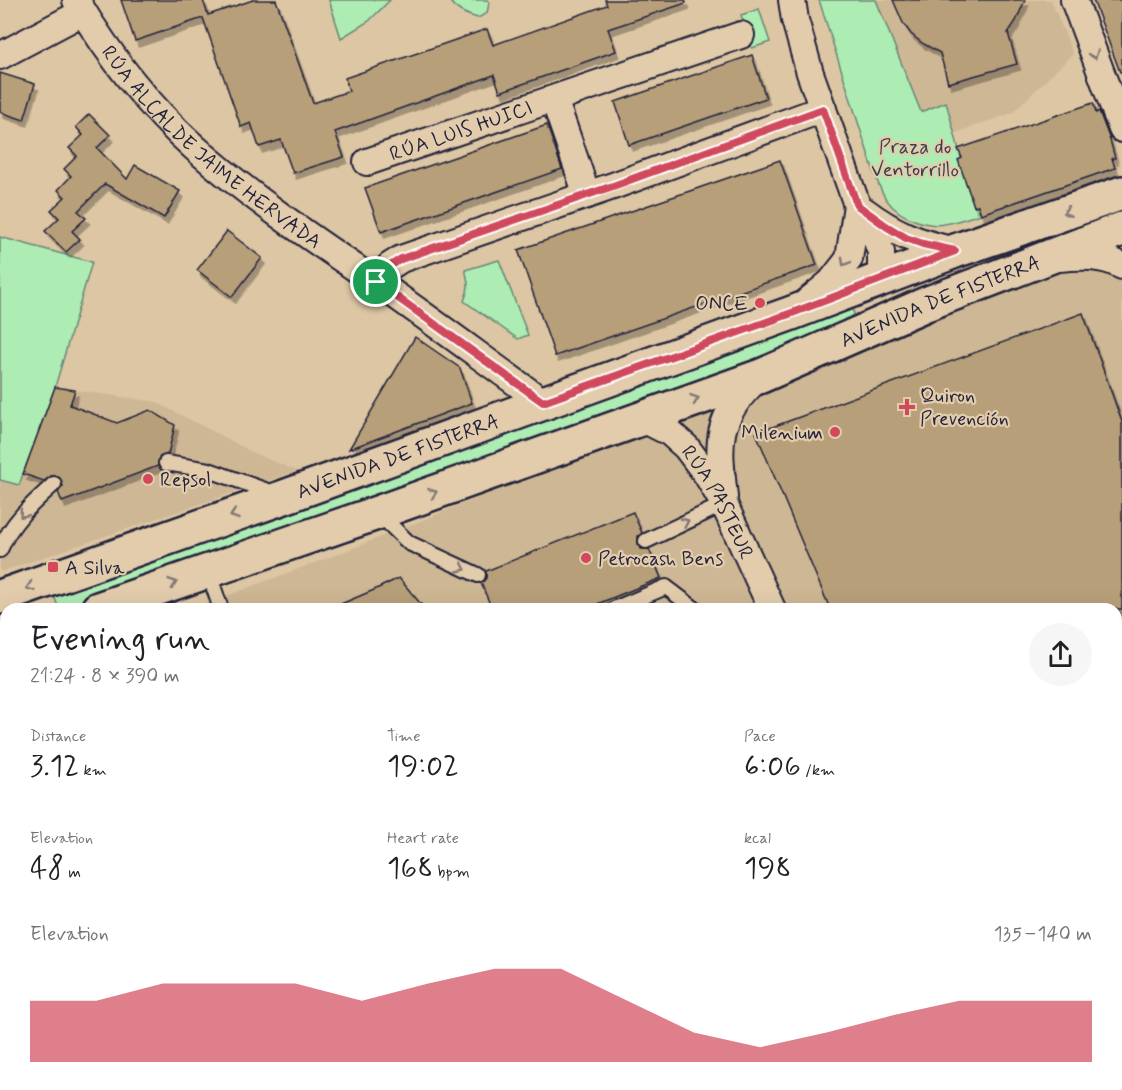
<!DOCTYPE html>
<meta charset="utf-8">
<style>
:root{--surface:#fff;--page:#f6f6f6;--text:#202124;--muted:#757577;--accent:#d1495b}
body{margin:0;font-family:Mynerve,sans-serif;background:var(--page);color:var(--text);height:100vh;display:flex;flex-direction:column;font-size:22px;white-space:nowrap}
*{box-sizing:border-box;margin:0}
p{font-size:20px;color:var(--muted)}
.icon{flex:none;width:33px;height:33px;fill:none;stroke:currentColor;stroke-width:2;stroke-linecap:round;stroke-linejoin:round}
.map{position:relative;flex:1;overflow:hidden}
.drawer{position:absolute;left:0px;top:603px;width:1122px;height:488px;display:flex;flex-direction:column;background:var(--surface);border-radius:18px 18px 0 0;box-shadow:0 6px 24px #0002}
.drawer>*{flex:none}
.pin{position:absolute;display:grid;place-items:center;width:51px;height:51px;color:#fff;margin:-26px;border:3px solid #fff;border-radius:50%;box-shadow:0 2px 6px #0007}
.round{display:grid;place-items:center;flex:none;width:63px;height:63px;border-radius:32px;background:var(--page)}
.head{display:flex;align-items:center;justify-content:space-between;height:102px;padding:0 30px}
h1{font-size:33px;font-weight:600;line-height:45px}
.stats{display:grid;grid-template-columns:repeat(3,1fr);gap:9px;height:102px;padding:6px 30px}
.stats div{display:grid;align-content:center}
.stats b{font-size:30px;font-weight:600}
.stats small{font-size:16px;font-weight:400}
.stats p{font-size:16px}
.chart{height:168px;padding:12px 30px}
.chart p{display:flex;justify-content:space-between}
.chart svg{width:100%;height:108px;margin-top:6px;fill:var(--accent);opacity:.7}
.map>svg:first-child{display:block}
.built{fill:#ceb794}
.green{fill:#adecb3;stroke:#688777;stroke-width:1.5}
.building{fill:#b79f79;stroke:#22223b;stroke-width:1.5;filter:url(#shadow)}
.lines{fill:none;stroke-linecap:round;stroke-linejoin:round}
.service-casing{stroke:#22223b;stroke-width:18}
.minor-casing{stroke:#22223b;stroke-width:30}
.secondary-casing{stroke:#22223b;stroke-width:38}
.service{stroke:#e2ccac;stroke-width:14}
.minor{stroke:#e2ccac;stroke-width:26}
.secondary{stroke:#e2ccac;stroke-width:33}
.oneway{stroke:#827774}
.route-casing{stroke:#fff;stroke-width:12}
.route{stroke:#d1495b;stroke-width:8}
.poi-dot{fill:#d1495b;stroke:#e2ccac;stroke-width:2}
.labels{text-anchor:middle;stroke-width:4.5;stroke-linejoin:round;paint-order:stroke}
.street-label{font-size:20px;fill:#22223b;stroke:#e2ccac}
.park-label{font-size:20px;fill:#37404d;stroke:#e2ccac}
.poi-label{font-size:20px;fill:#22223b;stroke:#e2ccac;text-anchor:start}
</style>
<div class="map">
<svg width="1122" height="1090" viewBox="0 0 1122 1090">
<defs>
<filter id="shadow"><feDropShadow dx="3.5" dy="6" stdDeviation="0" flood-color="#0004"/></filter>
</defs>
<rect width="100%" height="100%" fill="#ddc6a3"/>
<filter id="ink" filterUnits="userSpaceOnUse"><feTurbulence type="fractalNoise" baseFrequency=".0167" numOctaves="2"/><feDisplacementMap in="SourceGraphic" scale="12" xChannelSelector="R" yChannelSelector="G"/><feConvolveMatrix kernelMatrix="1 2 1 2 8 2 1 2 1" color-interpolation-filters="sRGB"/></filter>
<g filter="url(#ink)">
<g class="built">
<path d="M 876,0 L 1051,0 L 1073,54 L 1012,113 L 955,133 L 946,102 L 921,112 Z"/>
<path d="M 1122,237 L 1122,1090 L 0,1090 L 0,681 L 6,679 L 6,1084 L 1116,1084 L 1116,609 L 192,609 L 341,553 Z"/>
<path d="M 55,387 L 156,402 L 258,455 L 297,471 L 0,572 L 0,480 L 19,485 Z"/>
</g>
<g class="green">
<path d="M 329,0 L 390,0 L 369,21 L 341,38 Z"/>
<path d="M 449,0 L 488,0 L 489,3 L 487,13 L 478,18 C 466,15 455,10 449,0 Z"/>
<path d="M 819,0 L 876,0 L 921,112 L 946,102 L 972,198 L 974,206 L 978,205 L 981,214 C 969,217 957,222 944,224 C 935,226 926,224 917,221 C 887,211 881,193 872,166 Z"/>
<path d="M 759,9 L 770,42 L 752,48 L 741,15 Z"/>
<path d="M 0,237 L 92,262 L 55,387 L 19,485 L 0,480 Z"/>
<path d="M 499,260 L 528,335 L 518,339 L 464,301 C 469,289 469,282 465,270 Z"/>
<path d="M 850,307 L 854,313 L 853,319 L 846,326 L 64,609 L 59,609 L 53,593 Z"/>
</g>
<g class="building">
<path d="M 121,0 L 203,0 L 208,15 L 253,0 L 276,0 L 313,103 L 349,91 L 345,78 L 487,29 L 493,45 L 607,5 L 605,0 L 685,0 L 686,3 L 608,29 L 616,51 L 500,92 L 494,75 L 335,132 L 344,157 L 293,173 L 281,140 L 259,147 L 251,123 L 241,127 L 203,18 L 135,41 Z"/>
<path d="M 893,0 L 1025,0 L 1016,21 L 1008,33 L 1017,64 L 948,83 L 940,53 L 922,43 L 911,34 L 903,23 Z"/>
<path d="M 1093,0 L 1122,0 L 1122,72 L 1120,72 Z"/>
<path d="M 752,55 L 766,98 L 629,145 L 615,102 Z"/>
<path d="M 0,73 L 35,84 L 24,120 L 0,112 Z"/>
<path d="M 1093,103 L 1096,113 L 1099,111 L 1110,140 L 1115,158 L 1112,158 L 1115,168 L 981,214 L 978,205 L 974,206 L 958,160 L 962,158 L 958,149 Z"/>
<path d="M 89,114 L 110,135 L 97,148 L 127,179 L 135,165 L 180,191 L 164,218 L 105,184 L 78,211 L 86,218 L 72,231 L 80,239 L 66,252 L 45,231 L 59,218 L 51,210 L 65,197 L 58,190 L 71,176 L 64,169 L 77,156 L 69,148 L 83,135 L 76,127 Z"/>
<path d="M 547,125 L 562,169 L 381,232 L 365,188 Z"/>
<path d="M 780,160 L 817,265 L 555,356 L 518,250 Z"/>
<path d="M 227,231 L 262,258 L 232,297 L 197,270 Z"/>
<path d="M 1083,313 L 1122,422 L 1122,609 L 830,609 L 756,433 Z"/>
<path d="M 415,337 L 460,368 L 472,403 L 349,449 Z"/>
<path d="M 55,387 L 75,390 L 70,405 L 117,423 L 150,410 L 175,425 L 168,454 L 159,457 L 158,466 L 62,502 L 58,492 L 63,486 L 60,478 L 53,475 L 44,481 L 23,474 Z"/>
<path d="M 633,512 L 642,533 L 638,536 L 638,544 L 641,549 L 649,549 L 661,578 L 585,609 L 492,609 L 481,583 L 486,578 L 486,571 Z"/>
<path d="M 399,578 L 425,609 L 329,609 L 374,590 Z"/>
</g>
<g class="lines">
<defs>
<g id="service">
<path d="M 166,463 L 209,470 L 276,494"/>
<path d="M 379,514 L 409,543 L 478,575"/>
<path d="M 646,541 L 724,504"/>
<path d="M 0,550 C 11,522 33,503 54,484"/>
<path d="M 208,571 L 221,609"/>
<path d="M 614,609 L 666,587 L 695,609"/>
<path d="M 1023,1090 L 1026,1084"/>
</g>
<g id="minor">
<path id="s1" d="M 76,0 C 108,54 148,106 195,148 C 254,200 320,244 385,288 C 438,325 490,364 543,402"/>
<path d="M 792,0 L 795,20 L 810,73 L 857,205 L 872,228 L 881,252 L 881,280"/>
<path d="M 1074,0 L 1122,129"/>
<path d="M 0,56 L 83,12"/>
<path d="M 554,99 L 587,195"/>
<path id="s2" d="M 367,162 L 741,35"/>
<path d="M 863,210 C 895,234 916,242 955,251"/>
<path d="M 1059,258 C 1080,256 1103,255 1122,266"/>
<path d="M 376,282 L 390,266 L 401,259 L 613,186 L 823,109"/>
<path d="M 808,301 L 831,282 L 849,259 L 857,205"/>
<path id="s3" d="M 641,418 L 669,432 L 686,447 L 707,475 L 724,504 L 772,609"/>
<path d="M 724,497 C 718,443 714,418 757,379"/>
<path d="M 0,781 L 6,797"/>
<path d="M 1116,1026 L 1122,1029"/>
<path d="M 0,1077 L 6,1075"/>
<path d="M 111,1084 L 114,1090"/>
</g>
<g id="secondary">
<path id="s4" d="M 0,597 L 284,497 L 792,313 L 955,251 L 1122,193"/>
<path id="s5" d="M 98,609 L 377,513 L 761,376 L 926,304 L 1122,229"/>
<path d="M 0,641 L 6,639"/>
</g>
</defs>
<use href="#service" class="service-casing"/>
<use href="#minor" class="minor-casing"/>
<use href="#secondary" class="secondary-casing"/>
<use href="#service" class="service"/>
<use href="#minor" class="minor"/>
<use href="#secondary" class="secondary"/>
</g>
<defs><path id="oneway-chevron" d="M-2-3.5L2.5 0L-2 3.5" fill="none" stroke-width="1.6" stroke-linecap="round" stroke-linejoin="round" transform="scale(1.5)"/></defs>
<g class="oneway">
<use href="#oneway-chevron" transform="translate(1094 55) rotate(69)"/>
<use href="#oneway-chevron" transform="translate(1067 212) rotate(161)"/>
<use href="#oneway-chevron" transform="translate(845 262) rotate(120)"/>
<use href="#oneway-chevron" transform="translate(695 399) rotate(-19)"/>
<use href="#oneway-chevron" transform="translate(433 493) rotate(-20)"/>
<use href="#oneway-chevron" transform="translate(23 514) rotate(130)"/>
<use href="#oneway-chevron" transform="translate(234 515) rotate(161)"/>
<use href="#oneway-chevron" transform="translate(685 522) rotate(-25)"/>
<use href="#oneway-chevron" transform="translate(462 568) rotate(25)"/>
<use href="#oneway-chevron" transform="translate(173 583) rotate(-19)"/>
<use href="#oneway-chevron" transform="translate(30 587) rotate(161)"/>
</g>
</g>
<g class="lines" filter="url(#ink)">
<defs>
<path id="route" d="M 823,109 L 857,205 L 886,226 L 906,238 L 923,244 L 955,251 L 792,313 L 543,402 L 376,282 L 390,266 L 401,259 L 613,186 Z"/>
</defs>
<use href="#route" class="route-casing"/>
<use href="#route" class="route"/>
</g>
<g class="poi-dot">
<circle cx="760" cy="303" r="6"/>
<path d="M904 398h6v6h6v6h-6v6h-6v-6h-6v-6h6z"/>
<circle cx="835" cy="432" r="6"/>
<circle cx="148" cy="479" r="6"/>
<circle cx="586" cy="558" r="6"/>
<rect x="47" y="561" width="12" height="12" rx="3"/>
</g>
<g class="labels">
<g class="street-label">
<text dy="7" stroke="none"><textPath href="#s2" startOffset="99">RÚA LUIS HUICI</textPath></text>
<text dy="7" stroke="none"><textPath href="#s1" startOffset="202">RÚA ALCALDE JAIME HERVADA</textPath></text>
<text dy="7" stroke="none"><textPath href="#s5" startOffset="897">AVENIDA DE FISTERRA</textPath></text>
<text dy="7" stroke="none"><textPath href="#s4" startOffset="422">AVENIDA DE FISTERRA</textPath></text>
<text dy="7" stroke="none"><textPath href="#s3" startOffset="118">RÚA PASTEUR</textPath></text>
</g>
<g class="park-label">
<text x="915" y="153">Praza do<tspan x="915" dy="23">Ventorrillo</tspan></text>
</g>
<g class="poi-label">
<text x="748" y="310" text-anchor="end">ONCE</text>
<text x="920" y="402">Quiron<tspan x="920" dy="23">Prevención</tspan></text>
<text x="823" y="439" text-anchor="end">Milenium</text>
<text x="160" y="486">Repsol</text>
<text x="598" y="565">Petrocash Bens</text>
<text x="65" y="574">A Silva</text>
</g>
</g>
</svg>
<div class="pin" style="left:376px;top:282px;background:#1e9e55"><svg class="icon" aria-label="arrive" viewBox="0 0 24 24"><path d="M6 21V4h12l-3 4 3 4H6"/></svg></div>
<section class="drawer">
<div class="head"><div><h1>Evening run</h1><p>21:24 · 8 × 390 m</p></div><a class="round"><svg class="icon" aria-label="share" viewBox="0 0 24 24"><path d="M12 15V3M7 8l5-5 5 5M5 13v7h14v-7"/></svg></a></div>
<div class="stats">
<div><p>Distance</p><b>3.12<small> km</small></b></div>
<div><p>Time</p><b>19:02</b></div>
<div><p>Pace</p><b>6:06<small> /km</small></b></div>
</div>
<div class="stats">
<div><p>Elevation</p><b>48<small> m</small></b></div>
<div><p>Heart rate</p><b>168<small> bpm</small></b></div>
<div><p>kcal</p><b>198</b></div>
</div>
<div class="chart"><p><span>Elevation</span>135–140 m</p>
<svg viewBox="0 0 160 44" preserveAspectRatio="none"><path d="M0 44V19L10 19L20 12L30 12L40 12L50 19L60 12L70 6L80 6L90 19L100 32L110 38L120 32L130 25L140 19L150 19L160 19V44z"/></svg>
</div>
</section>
</div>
